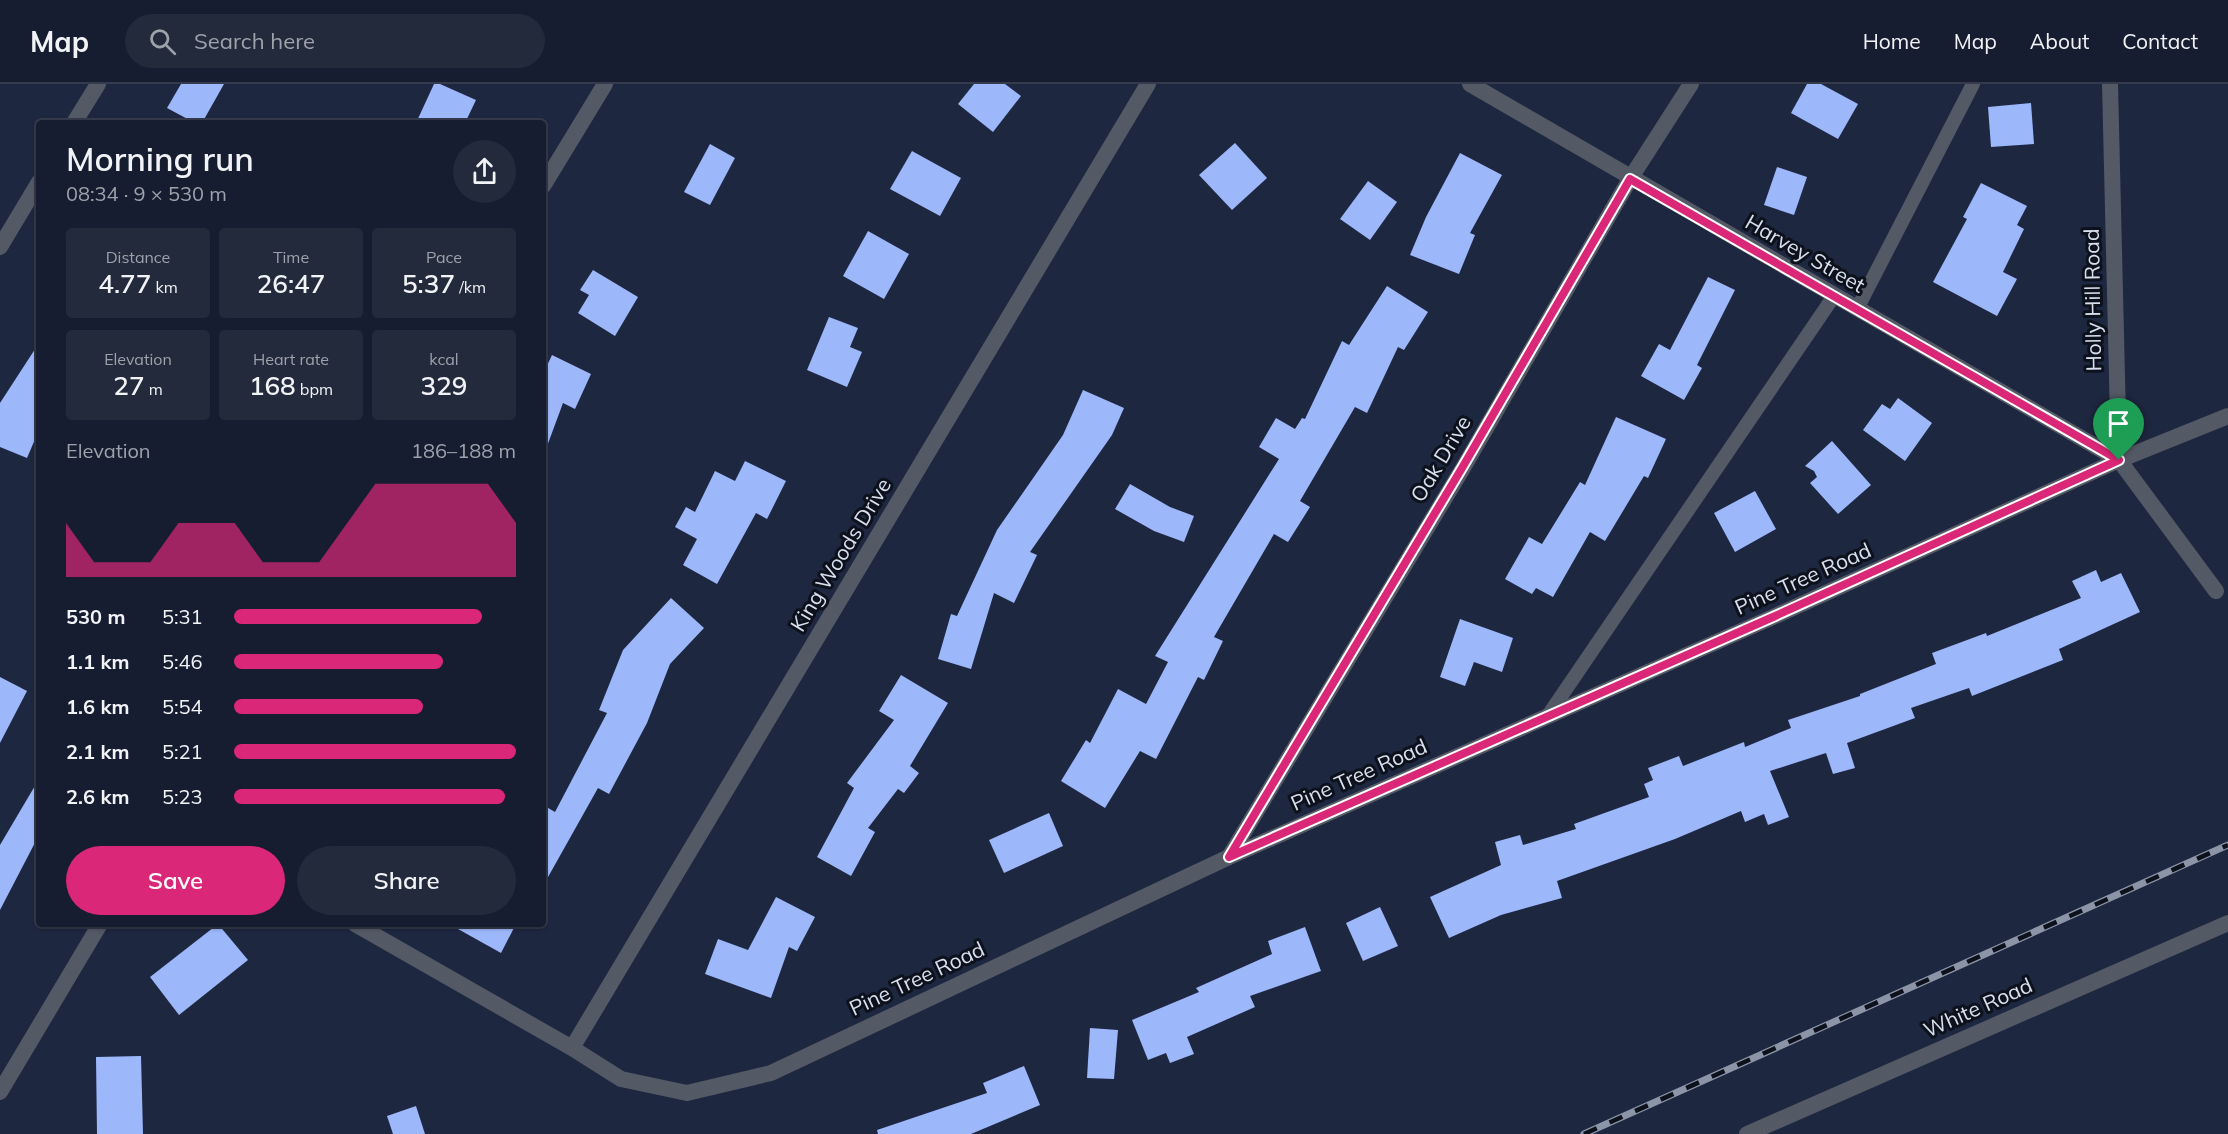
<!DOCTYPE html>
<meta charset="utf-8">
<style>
:root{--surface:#161d30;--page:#232a3c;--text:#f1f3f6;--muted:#9ea2ab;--line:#353b4c;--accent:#db2777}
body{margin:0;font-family:Mulish,sans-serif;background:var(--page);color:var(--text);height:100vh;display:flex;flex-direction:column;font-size:22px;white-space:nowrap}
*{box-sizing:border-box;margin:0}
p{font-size:20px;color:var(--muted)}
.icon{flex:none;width:33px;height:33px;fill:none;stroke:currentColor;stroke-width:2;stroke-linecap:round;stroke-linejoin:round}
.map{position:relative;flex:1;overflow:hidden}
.drawer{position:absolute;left:36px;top:36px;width:510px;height:807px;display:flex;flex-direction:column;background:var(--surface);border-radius:6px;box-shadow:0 2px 4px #0004,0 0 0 2px var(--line)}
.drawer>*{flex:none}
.pin{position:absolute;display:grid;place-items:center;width:51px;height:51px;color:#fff;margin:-62px -26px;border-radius:50% 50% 50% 0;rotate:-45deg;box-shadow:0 0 6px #0007}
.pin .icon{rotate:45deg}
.round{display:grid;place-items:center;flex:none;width:63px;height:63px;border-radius:32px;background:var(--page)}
.head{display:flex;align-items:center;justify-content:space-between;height:102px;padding:0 30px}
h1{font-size:33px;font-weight:600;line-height:45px}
.metrics{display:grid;grid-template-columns:repeat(3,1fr);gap:9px;height:102px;padding:6px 30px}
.metrics div{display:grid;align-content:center;border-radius:6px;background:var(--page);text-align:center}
.metrics b{font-size:26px;font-weight:600}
.metrics small{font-size:16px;font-weight:400}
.metrics p{font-size:16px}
.chart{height:168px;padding:12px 30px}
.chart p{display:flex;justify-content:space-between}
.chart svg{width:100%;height:108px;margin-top:6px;fill:var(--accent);opacity:.7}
.cta{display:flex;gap:12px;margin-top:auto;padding:12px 30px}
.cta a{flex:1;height:69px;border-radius:36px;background:var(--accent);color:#fff;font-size:24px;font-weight:600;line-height:69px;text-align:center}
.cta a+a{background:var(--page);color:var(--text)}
ul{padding:0 30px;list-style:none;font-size:20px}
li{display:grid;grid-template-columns:96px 72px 1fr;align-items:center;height:45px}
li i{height:15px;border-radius:8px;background:var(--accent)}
header{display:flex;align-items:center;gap:36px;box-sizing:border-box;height:84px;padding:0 30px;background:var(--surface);border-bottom:2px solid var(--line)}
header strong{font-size:28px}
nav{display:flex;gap:33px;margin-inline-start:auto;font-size:21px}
.search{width:420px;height:54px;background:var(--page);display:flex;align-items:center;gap:15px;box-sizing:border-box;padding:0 21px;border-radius:33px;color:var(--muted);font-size:22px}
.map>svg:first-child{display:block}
.building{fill:#9db7fb}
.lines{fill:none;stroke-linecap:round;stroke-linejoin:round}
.service{stroke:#545966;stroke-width:14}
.minor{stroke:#545966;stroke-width:16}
.tertiary{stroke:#545966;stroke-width:16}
.rail-casing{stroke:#8c94a8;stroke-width:7}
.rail{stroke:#0c111c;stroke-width:4.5;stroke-dasharray:14;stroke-linecap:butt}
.route-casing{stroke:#fff;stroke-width:12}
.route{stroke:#db2777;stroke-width:8}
.labels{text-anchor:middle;stroke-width:6;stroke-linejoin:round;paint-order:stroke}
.street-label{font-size:21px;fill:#d8e0f0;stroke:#0c111c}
</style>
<header>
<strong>Map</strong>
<div class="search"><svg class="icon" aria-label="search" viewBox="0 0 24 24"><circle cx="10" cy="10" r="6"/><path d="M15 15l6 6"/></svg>Search here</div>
<nav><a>Home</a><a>Map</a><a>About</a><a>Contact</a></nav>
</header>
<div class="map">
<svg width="2228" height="1050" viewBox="0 0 2228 1050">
<rect width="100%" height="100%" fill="#1e2740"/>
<g class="building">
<path d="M 181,0 L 224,0 L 202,39 L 195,39 L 167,24 Z"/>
<path d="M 434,0 L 440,0 L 476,16 L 465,39 L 416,39 Z"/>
<path d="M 974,0 L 1005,0 L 1021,12 L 993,48 L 958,20 Z"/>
<path d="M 1807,0 L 1821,0 L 1858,20 L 1838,55 L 1791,29 Z"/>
<path d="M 2031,19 L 2034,60 L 1991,63 L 1988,23 Z"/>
<path d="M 1235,59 L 1267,94 L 1232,126 L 1199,91 Z"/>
<path d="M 710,60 L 735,74 L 710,121 L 684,108 Z"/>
<path d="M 912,67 L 961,94 L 940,132 L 890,105 Z"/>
<path d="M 1460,69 L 1502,91 L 1470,149 L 1475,151 L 1459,190 L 1410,171 L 1426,133 Z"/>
<path d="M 1777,83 L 1807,93 L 1794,131 L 1764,121 Z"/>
<path d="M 1368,97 L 1397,118 L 1370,156 L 1340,135 Z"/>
<path d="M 1981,99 L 2027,122 L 2017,141 L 2024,145 L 2003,188 L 2017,195 L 1997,232 L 1933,198 L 1967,135 L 1963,133 Z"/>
<path d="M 868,147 L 909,170 L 884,215 L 843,192 Z"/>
<path d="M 593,186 L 638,213 L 615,252 L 578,229 L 589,211 L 580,206 Z"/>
<path d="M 1708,193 L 1735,206 L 1697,281 L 1702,284 L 1684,316 L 1641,292 L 1659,260 L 1670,266 Z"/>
<path d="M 1387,202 L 1428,228 L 1404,266 L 1398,263 L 1367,329 L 1355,323 L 1300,417 L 1310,423 L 1288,458 L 1274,450 L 1214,553 L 1223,557 L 1204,596 L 1198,593 L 1156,675 L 1140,667 L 1105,724 L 1061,697 L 1086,656 L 1090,659 L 1118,605 L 1146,620 L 1168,578 L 1155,572 L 1279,375 L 1259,363 L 1276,334 L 1295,345 L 1302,334 L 1305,335 L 1342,257 L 1349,261 Z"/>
<path d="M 829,233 L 858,244 L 850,263 L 862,268 L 847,303 L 807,286 Z"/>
<path d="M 39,259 L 39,346 L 27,374 L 0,363 L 0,319 Z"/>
<path d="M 552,271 L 591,290 L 575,325 L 563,319 L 546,365 L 543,365 L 543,290 Z"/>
<path d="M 1083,306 L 1124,324 L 1112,351 L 1030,468 L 1037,471 L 1014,519 L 994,509 L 971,585 L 938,575 L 951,530 L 957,532 L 997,446 L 1063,351 Z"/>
<path d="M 1898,314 L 1932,339 L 1905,377 L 1863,346 L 1882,320 L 1890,325 Z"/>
<path d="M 1616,333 L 1666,355 L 1648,394 L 1644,392 L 1605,457 L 1590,448 L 1553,513 L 1536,504 L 1532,510 L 1505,495 L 1529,453 L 1542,460 L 1580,398 L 1585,401 Z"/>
<path d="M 1832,357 L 1871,401 L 1838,430 L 1810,399 L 1817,393 L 1814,387 L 1805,382 Z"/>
<path d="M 745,377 L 786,397 L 767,435 L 756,429 L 717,500 L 683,481 L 697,455 L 675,443 L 686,423 L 695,428 L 715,387 L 735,397 Z"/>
<path d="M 1130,400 L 1170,423 L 1194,432 L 1184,458 L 1154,447 L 1115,425 Z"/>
<path d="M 1755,407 L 1776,445 L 1735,468 L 1714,429 Z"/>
<path d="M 2096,486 L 2101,498 L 2121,489 L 2140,528 L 2059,565 L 2063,576 L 1972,612 L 1969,604 L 1911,624 L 1915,634 L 1847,659 L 1855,684 L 1833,690 L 1826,669 L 1770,687 L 1789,733 L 1768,741 L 1764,730 L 1745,738 L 1741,727 L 1675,755 L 1557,797 L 1562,814 L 1501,831 L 1449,854 L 1430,813 L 1501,781 L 1495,758 L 1520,751 L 1523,761 L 1576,745 L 1574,740 L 1649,713 L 1644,700 L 1653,696 L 1648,684 L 1679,672 L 1683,682 L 1744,658 L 1745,663 L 1791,644 L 1788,636 L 1860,612 L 1860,610 L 1936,580 L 1932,569 L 1986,549 L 1987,552 L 2081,514 L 2072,497 Z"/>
<path d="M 671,514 L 704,544 L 670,580 L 647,639 L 609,710 L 598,704 L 543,802 L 543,721 L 555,728 L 607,629 L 599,626 L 623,566 Z"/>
<path d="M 1460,535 L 1513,554 L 1502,588 L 1474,578 L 1465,602 L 1440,593 Z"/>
<path d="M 901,591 L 948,619 L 910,682 L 919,689 L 904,709 L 898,705 L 868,744 L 875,748 L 851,792 L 817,773 L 854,704 L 847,699 L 894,636 L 879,627 Z"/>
<path d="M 0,593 L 27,607 L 0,659 Z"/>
<path d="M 39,695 L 39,751 L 0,826 L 0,761 Z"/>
<path d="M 1049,729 L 1063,762 L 1004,789 L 989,756 Z"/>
<path d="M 776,813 L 815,833 L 797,867 L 789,863 L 771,914 L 705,890 L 718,855 L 748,866 Z"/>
<path d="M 1380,823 L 1398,862 L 1363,877 L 1346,839 Z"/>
<path d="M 218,840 L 248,876 L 179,931 L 150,893 Z"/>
<path d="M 449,840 L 516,840 L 501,869 Z"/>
<path d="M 1305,843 L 1321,887 L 1250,912 L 1255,923 L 1187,953 L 1194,970 L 1170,979 L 1166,969 L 1148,976 L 1132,936 L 1199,908 L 1196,904 L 1272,870 L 1268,857 Z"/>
<path d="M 1090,944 L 1118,946 L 1114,995 L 1087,994 Z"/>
<path d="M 141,972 L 143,1050 L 97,1050 L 96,973 Z"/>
<path d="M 1024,982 L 1040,1021 L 971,1050 L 878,1050 L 877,1046 L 987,1009 L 983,999 Z"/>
<path d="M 416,1022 L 425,1050 L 393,1050 L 387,1032 Z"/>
</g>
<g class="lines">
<g class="service">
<path d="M 1857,225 L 1973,0"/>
<path d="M 1547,633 L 1834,212"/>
</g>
<g class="minor">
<path d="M 1470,0 L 2119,376"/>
<path d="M 2110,0 L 2119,376 L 2216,507"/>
<path d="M 74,39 L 98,0"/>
<path d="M 0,163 L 39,98"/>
<path d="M 1229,773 L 1463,384 L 1630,95 L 1691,0"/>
<path d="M 355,840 L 572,964 L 621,995 L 687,1009 L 771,989 L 1229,773 L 1773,533 L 2119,376 L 2228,332"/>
<path d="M 572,964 L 1148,0"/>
<path d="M 1747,1050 L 2228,839"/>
</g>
<g class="tertiary">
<path d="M 543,102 L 605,0"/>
<path d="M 0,1008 L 100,840"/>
</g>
<defs>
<path id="rail" d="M 1584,1050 L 2228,761"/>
</defs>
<use href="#rail" class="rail-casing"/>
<use href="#rail" class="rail"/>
</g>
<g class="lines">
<defs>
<path id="route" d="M 1630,95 L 2119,376 L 1773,533 L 1229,773 L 1462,384 Z"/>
</defs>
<use href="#route" class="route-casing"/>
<use href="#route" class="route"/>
</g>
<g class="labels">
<g class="street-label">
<text transform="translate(1805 170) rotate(30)" y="7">Harvey Street</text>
<text transform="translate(2093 216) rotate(-91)" y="7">Holly Hill Road</text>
<text transform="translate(1441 375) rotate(-59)" y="7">Oak Drive</text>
<text transform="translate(841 471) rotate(-59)" y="7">King Woods Drive</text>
<text transform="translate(1803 495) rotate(-24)" y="7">Pine Tree Road</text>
<text transform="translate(1359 691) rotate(-24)" y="7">Pine Tree Road</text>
<text transform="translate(917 895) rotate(-25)" y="7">Pine Tree Road</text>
<text transform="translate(1978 924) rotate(-24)" y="7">White Road</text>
</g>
</g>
</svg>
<div class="pin" style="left:2119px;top:376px;background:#1e9e55"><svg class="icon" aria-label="arrive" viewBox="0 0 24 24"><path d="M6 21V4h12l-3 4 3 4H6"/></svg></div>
<section class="drawer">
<div class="head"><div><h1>Morning run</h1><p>08:34 · 9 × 530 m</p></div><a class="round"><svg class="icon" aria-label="share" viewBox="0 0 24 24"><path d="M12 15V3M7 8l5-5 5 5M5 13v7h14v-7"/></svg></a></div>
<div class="metrics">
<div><p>Distance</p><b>4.77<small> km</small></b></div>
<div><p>Time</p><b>26:47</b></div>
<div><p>Pace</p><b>5:37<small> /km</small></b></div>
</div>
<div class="metrics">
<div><p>Elevation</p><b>27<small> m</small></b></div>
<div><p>Heart rate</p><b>168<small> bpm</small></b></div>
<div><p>kcal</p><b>329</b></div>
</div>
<div class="chart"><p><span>Elevation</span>186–188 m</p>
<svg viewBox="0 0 160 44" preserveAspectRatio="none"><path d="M0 44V22L10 38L20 38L30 38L40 22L50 22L60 22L70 38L80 38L90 38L100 22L110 6L120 6L130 6L140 6L150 6L160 22V44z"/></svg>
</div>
<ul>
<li><b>530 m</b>5:31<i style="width:88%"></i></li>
<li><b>1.1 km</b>5:46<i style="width:74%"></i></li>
<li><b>1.6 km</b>5:54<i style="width:67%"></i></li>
<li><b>2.1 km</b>5:21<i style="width:100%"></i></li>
<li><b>2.6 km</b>5:23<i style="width:96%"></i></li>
</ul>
<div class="cta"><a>Save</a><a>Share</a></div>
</section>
</div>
